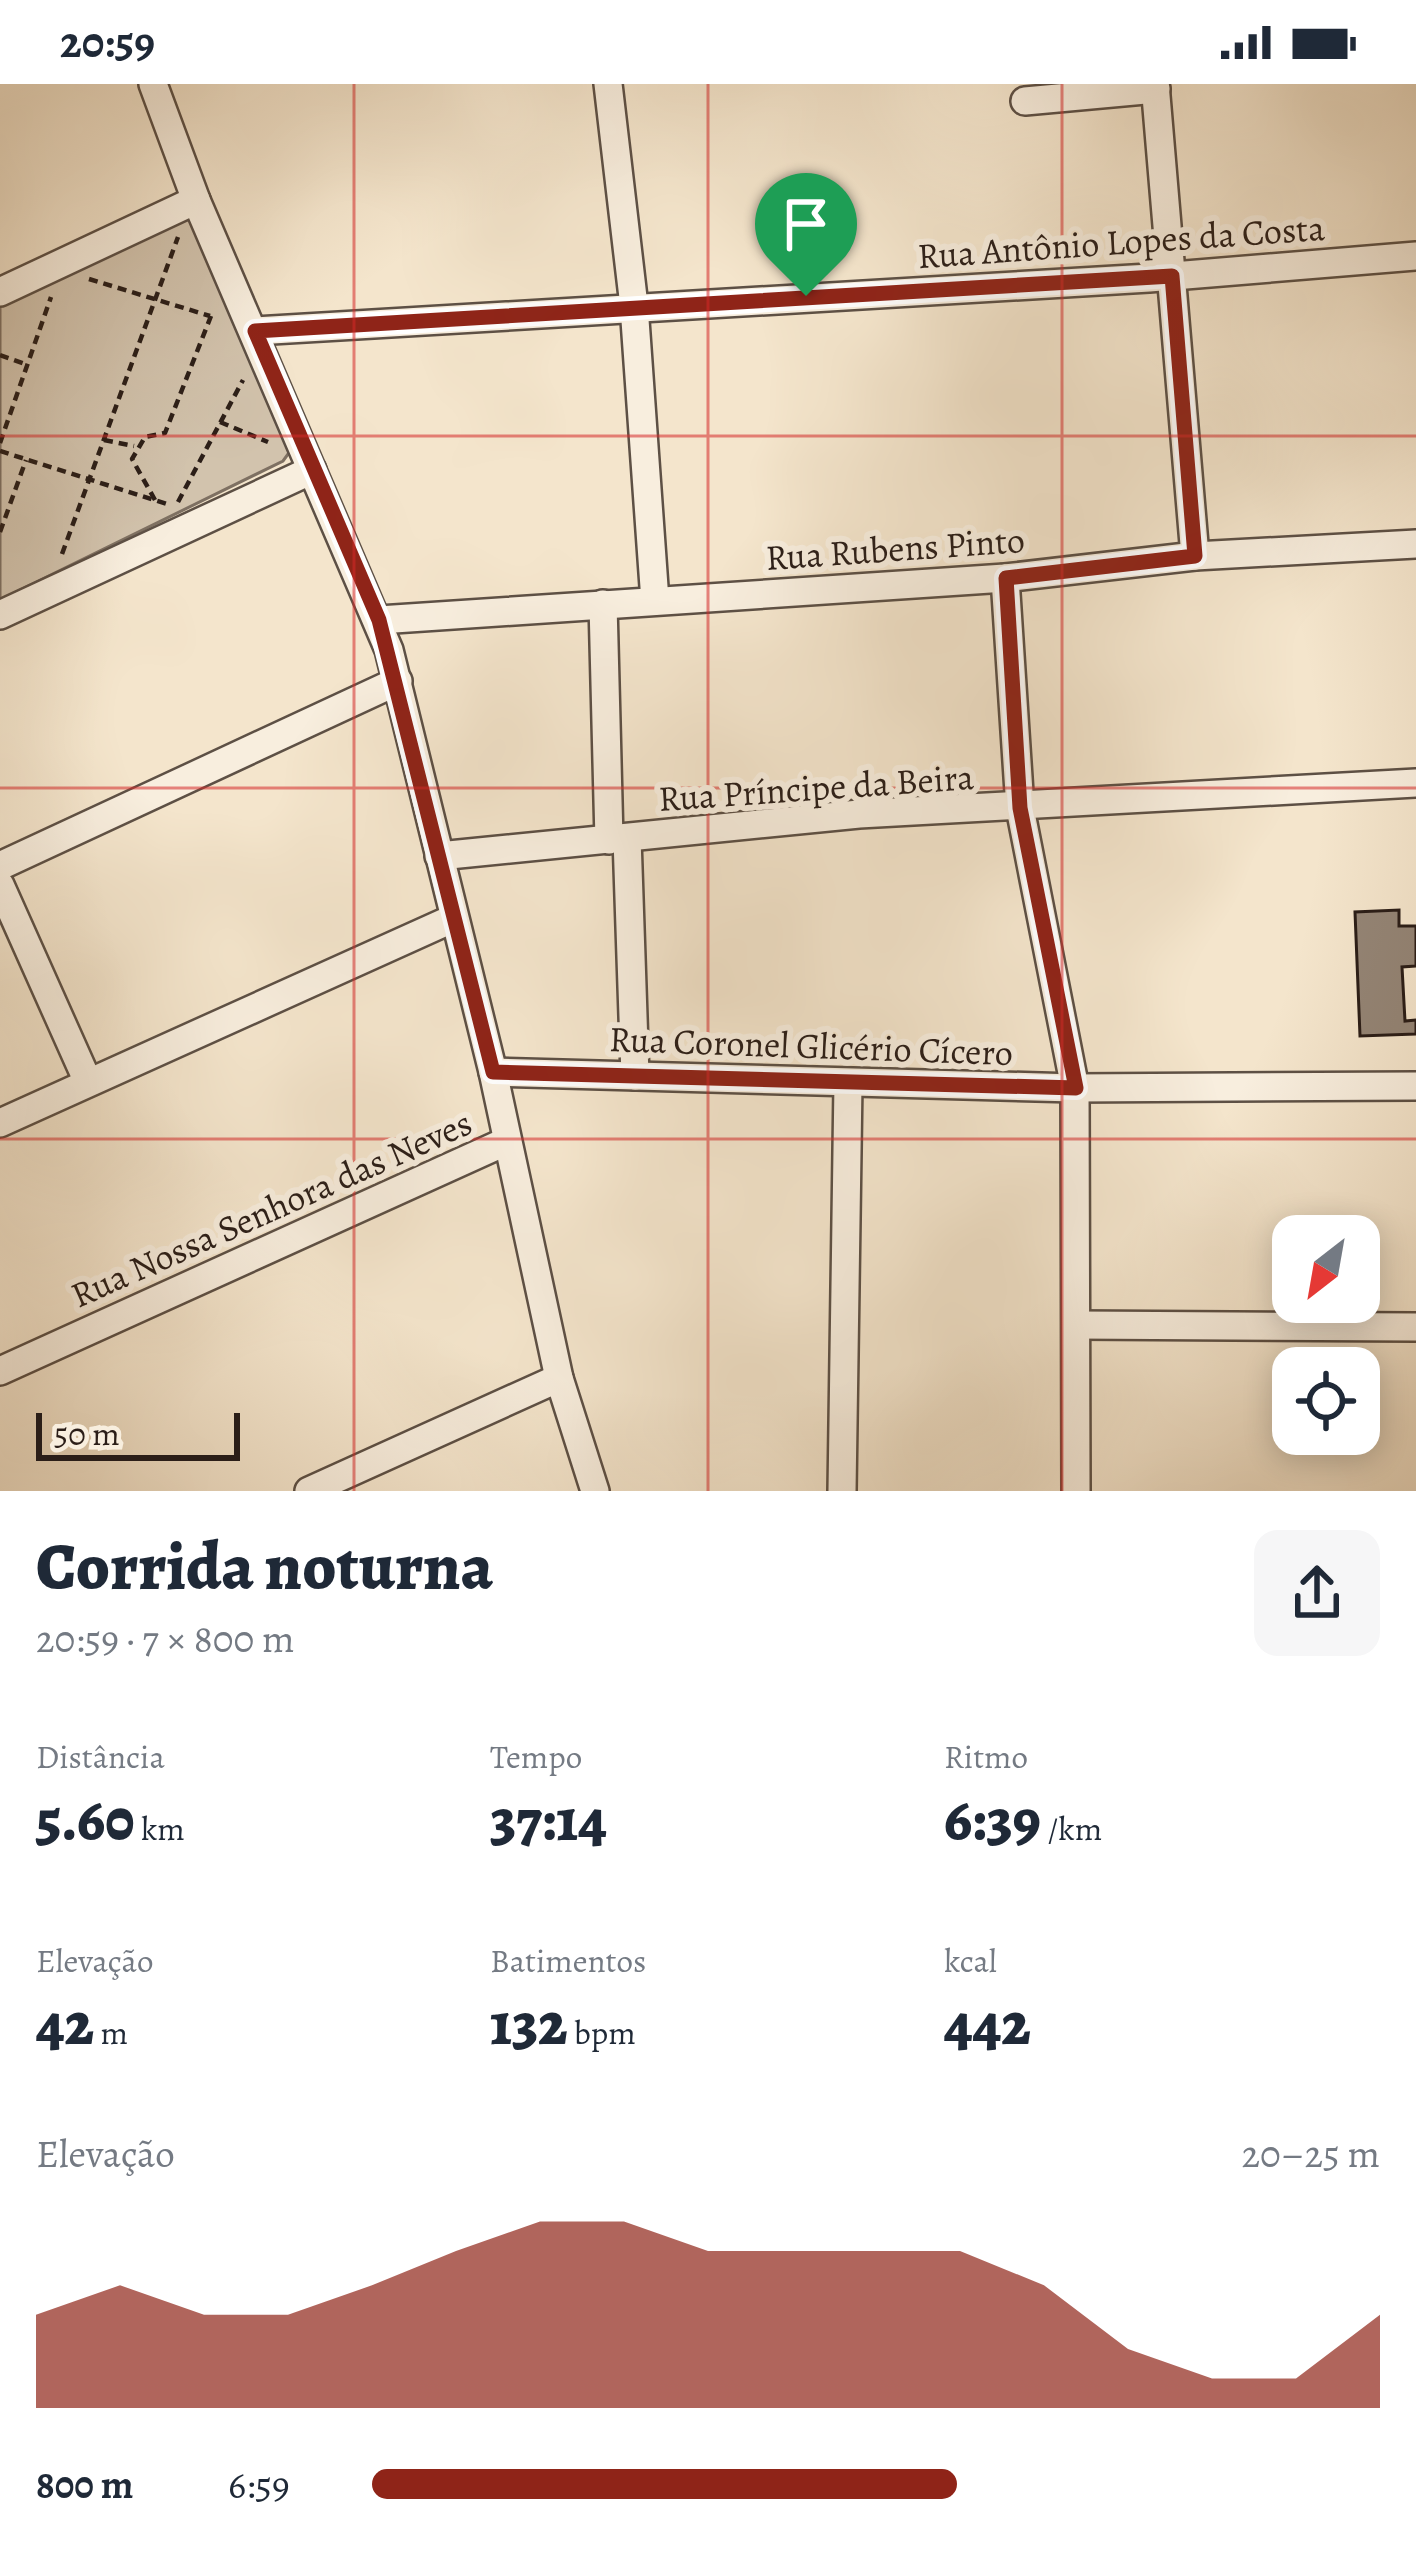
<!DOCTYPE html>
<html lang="pt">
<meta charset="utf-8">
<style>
:root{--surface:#fff;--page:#f6f6f7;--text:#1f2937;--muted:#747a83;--accent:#8f2418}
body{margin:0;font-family:Alegreya,serif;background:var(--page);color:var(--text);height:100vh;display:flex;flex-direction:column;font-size:45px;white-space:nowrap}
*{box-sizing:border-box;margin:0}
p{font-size:39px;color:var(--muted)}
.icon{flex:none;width:66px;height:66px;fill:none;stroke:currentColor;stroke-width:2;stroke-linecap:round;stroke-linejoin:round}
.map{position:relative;height:1407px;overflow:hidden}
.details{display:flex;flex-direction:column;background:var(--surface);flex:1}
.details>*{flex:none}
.needle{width:78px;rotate:211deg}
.fabs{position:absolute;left:1272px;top:1131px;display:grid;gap:24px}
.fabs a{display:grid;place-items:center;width:108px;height:108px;border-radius:24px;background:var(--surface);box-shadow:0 6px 30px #0003;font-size:60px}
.scale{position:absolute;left:36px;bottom:30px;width:204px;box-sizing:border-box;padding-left:12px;border:6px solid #2b1e18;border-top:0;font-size:33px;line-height:42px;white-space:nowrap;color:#2b1e18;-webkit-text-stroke:9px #f8eede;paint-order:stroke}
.pin{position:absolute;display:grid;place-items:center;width:102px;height:102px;color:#fff;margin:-123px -51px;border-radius:50% 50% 50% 0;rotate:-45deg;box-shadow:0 0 12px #0007}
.pin .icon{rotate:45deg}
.round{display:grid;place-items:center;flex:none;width:126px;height:126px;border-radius:24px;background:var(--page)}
.summary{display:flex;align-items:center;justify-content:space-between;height:204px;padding:0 36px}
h1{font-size:66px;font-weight:800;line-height:90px}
.metrics{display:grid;grid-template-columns:repeat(3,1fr);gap:18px;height:204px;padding:12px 36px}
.metrics div{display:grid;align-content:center}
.metrics b{font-size:60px;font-weight:800}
.metrics small{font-size:33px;font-weight:400}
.metrics p{font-size:33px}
.chart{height:336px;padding:24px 36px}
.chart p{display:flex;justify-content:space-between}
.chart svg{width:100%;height:216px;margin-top:12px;fill:var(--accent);opacity:.7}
ul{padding:0 36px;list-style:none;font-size:39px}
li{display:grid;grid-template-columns:192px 144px 1fr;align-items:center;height:90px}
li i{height:30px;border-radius:15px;background:var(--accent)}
.status{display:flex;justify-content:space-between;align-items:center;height:84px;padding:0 60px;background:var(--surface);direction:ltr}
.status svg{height:33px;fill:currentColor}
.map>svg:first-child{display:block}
.green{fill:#d2c3ad;stroke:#7e7062;stroke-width:3}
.building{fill:#948576;stroke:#2b1e18;stroke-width:3}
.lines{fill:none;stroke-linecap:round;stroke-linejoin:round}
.minor-casing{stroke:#5d5045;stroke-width:32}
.path{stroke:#2b1e18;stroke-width:4.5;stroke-dasharray:9 6;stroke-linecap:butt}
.minor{stroke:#f8eede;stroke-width:27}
.route-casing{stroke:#fff;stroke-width:24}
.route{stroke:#8f2418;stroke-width:15}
.grid{fill:none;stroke:#d62828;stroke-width:3;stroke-opacity:0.55}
.labels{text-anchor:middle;stroke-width:12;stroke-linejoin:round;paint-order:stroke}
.street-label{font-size:36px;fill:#2b1e18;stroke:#f8eede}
</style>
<div class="status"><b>20:59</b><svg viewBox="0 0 49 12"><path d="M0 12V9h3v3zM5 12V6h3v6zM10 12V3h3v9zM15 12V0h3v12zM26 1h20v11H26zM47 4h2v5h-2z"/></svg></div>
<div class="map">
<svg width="1416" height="1407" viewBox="0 0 1416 1407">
<rect width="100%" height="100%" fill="#f4e5cc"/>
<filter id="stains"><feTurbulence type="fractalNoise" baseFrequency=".00167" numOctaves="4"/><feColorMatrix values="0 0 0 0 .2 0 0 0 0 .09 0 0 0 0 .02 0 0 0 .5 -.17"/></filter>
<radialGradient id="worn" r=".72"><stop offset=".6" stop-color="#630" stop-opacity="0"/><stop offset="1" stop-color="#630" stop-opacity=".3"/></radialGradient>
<path class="green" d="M 184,133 L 194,140 L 291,366 L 283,377 L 0,516 L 0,218 Z"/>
<path class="building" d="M 1399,826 L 1399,842 L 1416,842 L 1416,882 L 1402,883 L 1405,937 L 1416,936 L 1416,950 L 1360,952 L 1355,828 Z"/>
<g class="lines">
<defs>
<g id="minor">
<path d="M 153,0 L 196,116 L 389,566 L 493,988 L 559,1294 L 595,1407"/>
<path d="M 608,0 L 634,222 L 655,517"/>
<path d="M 1155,0 L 1195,472"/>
<path d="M 1025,17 L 1156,5"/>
<path d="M 0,208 L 196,116"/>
<path d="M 255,247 L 1149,194 L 1416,172"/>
<path d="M 1005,494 L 1020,724 L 1075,1004 L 1076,1407"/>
<path d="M 603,520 L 609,756"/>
<path d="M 0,531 L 312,386"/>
<path d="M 379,536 L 1005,494 L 1195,472 L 1416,460"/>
<path d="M 627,754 L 635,992"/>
<path d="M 439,772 L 859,730 L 1416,699"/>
<path d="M 0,782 L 398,597"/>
<path d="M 0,801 L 88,998"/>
<path d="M 493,988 L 1075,1004 L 1416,1002"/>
<path d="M 0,1039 L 452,835"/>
<path d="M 1077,1241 L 1416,1243"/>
<path d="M 0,1287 L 507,1057"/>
<path d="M 309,1407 L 559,1294"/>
<path d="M 842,1407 L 848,999"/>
</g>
</defs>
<use href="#minor" class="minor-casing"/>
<g class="path">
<path d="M 89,195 L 210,232"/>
<path d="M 0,271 L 28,281"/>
<path d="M 220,338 L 268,358"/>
<path d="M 104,356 L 134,362"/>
<path d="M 0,359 L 51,213"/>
<path d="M 0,367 L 170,421"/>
<path d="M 155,416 L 132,375 L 145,353 L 165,349 L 211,232"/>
<path d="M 178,418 L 243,296"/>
<path d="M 0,448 L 26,376"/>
<path d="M 62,470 L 178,153"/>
</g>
<use href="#minor" class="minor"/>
</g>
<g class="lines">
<defs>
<path id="route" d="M 1172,192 L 1195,472 L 1006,494 L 1020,724 L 1076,1004 L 493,988 L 379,536 L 255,247 Z"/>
</defs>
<use href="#route" class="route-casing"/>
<use href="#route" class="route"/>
</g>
<path class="grid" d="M 354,0 L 354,1407M 708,0 L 708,1407M 1062,0 L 1062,1407M 0,352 L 1416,352M 0,704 L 1416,704M 0,1055 L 1416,1055"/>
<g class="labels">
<g class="street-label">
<text transform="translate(1121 157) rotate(-4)" y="13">Rua Antônio Lopes da Costa</text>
<text transform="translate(895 464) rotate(-4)" y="13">Rua Rubens Pinto</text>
<text transform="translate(816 703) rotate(-4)" y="13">Rua Príncipe da Beira</text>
<text transform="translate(811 961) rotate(2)" y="13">Rua Coronel Glicério Cícero</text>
<text transform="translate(271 1124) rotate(-24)" y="13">Rua Nossa Senhora das Neves</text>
</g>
</g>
<rect width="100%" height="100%" filter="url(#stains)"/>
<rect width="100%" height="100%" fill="url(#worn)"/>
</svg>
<div class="fabs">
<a><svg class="needle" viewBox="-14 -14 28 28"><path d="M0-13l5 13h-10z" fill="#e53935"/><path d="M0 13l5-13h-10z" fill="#747a83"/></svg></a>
<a><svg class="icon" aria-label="locate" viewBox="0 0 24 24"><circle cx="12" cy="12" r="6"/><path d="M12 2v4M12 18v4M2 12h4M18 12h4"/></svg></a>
</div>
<div class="scale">50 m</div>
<div class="pin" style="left:806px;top:212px;background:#1e9e55"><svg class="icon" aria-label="arrive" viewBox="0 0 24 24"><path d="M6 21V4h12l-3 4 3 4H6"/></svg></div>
</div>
<section class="details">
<div class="summary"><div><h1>Corrida noturna</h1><p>20:59 · 7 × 800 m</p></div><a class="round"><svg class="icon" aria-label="share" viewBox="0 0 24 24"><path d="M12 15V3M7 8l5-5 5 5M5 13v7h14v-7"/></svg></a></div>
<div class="metrics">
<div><p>Distância</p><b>5.60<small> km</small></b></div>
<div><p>Tempo</p><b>37:14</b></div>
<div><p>Ritmo</p><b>6:39<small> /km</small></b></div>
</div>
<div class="metrics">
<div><p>Elevação</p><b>42<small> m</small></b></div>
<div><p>Batimentos</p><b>132<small> bpm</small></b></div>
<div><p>kcal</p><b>442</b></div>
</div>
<div class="chart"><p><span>Elevação</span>20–25 m</p>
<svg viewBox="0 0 160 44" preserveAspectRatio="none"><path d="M0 44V25L10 19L20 25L30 25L40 19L50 12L60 6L70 6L80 12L90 12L100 12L110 12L120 19L130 32L140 38L150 38L160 25V44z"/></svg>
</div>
<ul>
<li><b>800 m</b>6:59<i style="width:58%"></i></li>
</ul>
</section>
